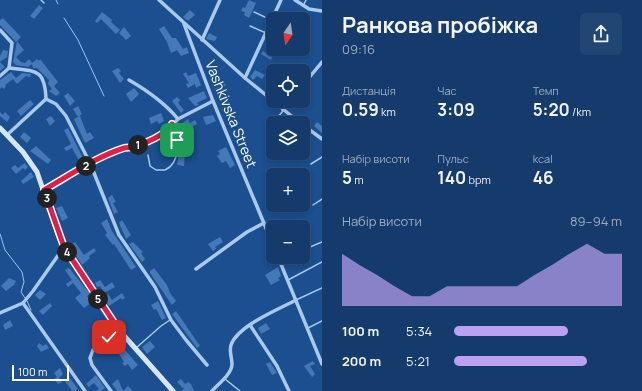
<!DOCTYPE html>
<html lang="uk">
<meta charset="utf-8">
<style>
:root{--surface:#143b6b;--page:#214673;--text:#f1f3f6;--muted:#9dadc1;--line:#33557e;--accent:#bca0f2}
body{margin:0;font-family:Manrope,sans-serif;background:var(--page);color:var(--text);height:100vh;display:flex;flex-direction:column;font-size:15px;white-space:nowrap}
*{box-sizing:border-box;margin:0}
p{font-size:13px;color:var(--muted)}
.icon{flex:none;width:22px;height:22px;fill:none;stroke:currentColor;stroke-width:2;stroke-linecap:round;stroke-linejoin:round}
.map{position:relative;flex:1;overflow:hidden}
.panel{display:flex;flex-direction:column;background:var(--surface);width:320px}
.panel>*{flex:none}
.needle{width:26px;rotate:193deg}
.buttons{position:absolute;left:266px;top:12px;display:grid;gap:8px}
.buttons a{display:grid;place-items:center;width:44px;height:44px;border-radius:6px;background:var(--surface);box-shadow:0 2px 6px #0003,0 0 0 1px var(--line);font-size:20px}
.scale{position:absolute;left:12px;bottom:10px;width:57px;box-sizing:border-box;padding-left:4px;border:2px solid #fff;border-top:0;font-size:11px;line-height:14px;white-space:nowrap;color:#fff;-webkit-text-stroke:3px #1b4f8f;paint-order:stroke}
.pin{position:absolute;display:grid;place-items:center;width:34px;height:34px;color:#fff;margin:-17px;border-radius:8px;box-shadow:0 2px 6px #0006}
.km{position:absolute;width:20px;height:20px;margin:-10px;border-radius:50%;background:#222;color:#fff;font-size:11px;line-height:20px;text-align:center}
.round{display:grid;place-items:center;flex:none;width:42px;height:42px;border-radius:6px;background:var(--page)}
.summary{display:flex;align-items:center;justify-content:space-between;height:68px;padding:0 20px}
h1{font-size:22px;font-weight:700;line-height:30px}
.figures{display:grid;grid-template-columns:repeat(3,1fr);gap:6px;height:68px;padding:4px 20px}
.figures div{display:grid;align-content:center}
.figures b{font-size:17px;font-weight:700}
.figures small{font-size:11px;font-weight:400}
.figures p{font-size:11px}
.chart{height:112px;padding:8px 20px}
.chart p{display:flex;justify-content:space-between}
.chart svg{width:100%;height:72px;margin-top:4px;fill:var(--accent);opacity:.7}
ul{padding:0 20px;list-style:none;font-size:13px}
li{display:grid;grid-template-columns:64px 48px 1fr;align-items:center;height:30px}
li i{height:10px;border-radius:5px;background:var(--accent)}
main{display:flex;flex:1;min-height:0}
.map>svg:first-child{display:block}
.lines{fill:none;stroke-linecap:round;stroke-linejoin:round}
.stream{stroke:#9cc4f0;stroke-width:1}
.building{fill:#4478b7}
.lane{stroke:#a9c9ee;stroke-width:1.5}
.street{stroke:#a9c9ee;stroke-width:3.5}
.secondary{stroke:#d6e6fa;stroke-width:5}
.route-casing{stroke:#fff;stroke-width:8}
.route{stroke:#e11d48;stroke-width:5}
.labels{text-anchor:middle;stroke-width:3;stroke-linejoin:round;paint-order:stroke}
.street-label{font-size:14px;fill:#fff;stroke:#1b4f8f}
</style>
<main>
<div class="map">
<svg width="322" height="391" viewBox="0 0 322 391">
<rect width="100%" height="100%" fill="#1b4f8f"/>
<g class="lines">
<g class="stream">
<path d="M 56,0 L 58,4"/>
<path d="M 64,18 L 78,40 L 104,96"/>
<path d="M 0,234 L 5,250 L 22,272 L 24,282 L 21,292 L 25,298"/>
<path d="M 27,301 L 31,310"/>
</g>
</g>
<g class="building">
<path d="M 249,0 L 256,3 L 249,18 L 244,15 L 245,12 L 241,11 L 243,7 L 245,8 Z"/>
<path d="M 39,5 L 43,8 L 34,19 L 30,16 Z"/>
<path d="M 190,10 L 195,15 L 188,21 L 183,17 Z"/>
<path d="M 102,12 L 112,20 L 111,22 L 120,30 L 116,34 L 101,19 L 97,23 L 95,21 Z"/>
<path d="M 3,18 L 21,37 L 16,42 L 0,25 L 0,20 Z"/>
<path d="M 164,26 L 172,38 L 176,38 L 183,49 L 187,47 L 189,53 L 181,56 L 177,50 L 171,53 L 167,42 L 159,29 Z"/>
<path d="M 124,27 L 131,36 L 126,40 L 119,33 Z"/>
<path d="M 209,33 L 217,37 L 215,41 L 206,39 Z"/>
<path d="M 17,41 L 24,50 L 16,57 L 21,62 L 25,63 L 29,59 L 32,63 L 37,59 L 39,61 L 40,59 L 58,82 L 54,86 L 60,93 L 56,96 L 49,91 L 52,89 L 48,84 L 49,80 L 37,68 L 33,68 L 32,64 L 28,67 L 16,65 L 13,62 Z"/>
<path d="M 3,50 L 8,51 L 7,57 L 0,62 L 5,67 L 0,71 L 0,56 Z"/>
<path d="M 271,50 L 275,52 L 271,60 L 261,54 L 263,51 L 269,55 Z"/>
<path d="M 118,68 L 121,71 L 119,73 L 124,79 L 120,83 L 112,71 Z"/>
<path d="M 255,70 L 265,75 L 262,79 L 257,76 L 253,80 L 250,77 Z"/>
<path d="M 11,72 L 16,78 L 22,73 L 31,74 L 30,77 L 26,76 L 17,84 L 13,79 L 5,85 L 6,86 L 4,89 L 2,87 L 0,89 L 0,80 Z"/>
<path d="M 186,72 L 188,76 L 196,73 L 201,85 L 196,88 L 195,84 L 188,88 L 186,84 L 189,83 L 183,74 Z"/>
<path d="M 222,81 L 226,85 L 221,89 L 223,94 L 218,97 L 214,89 L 221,86 L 219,83 Z"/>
<path d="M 134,88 L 139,94 L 131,102 L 126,94 Z"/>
<path d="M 204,91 L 207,98 L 197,103 L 199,105 L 195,106 L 188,98 Z"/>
<path d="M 68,93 L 75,101 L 70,106 L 64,96 Z"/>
<path d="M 177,97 L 180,100 L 178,103 L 184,110 L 181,113 L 172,101 Z"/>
<path d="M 30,100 L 34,104 L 21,116 L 17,111 Z"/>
<path d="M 78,106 L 82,114 L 78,117 L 73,109 Z"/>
<path d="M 0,112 L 3,115 L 5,112 L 10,117 L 7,122 L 0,116 Z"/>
<path d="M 161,113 L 164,121 L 159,124 L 157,121 L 151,124 L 149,118 Z"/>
<path d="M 213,115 L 216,121 L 206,125 L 203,117 Z"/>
<path d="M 51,116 L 55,121 L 50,126 L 46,119 Z"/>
<path d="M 80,116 L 87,134 L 90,132 L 94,138 L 85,143 L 74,119 Z"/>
<path d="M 188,119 L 190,123 L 195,120 L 197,124 L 190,128 L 189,125 L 179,131 L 177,127 Z"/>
<path d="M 317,122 L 322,126 L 322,133 L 314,126 Z"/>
<path d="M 68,128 L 85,162 L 81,164 L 72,148 L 66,151 L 64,148 L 71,144 L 64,130 Z"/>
<path d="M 24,132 L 31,138 L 27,143 L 20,137 Z"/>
<path d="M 36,146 L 51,160 L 48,164 L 30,151 Z"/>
<path d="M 226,147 L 235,165 L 230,168 L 226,161 L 222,163 L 217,156 L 220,154 L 218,151 Z"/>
<path d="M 179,152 L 185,152 L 184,166 L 177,165 Z"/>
<path d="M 25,163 L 28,167 L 25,170 L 23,168 L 16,174 L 11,168 L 15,165 L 18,168 Z"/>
<path d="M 31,172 L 34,177 L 23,184 L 21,181 Z"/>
<path d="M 112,195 L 116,202 L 113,203 L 118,212 L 114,214 L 108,198 Z"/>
<path d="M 62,206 L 68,218 L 62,221 L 56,208 Z"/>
<path d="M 107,219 L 112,231 L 136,267 L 131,270 L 114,244 L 113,245 L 105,235 L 107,233 L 101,223 Z"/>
<path d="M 122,220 L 131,235 L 126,239 L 119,223 Z"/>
<path d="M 220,237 L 223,242 L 215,247 L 216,249 L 213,251 L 208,244 Z"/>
<path d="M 75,242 L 84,255 L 94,248 L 96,251 L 89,256 L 90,258 L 82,265 L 70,246 Z"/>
<path d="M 133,242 L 143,252 L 141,253 L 145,259 L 142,262 L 129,244 Z"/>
<path d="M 278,267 L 281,276 L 278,278 L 280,280 L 271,285 L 265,275 Z"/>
<path d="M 69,268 L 90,294 L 87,296 L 92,302 L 84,308 L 75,298 L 81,293 L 73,283 L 68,287 L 66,284 L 72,280 L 65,270 Z"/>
<path d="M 154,268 L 167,285 L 170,293 L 176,301 L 172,305 L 150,273 L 150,271 Z"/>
<path d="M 9,278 L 16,281 L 14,285 L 6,291 L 1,286 Z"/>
<path d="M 100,280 L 105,287 L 112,282 L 115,287 L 104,293 L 100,286 L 97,287 L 95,283 Z"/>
<path d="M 40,290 L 46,294 L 40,300 L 35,295 Z"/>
<path d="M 122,293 L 125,298 L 122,300 L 121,298 L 109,306 L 103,297 L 108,294 L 112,300 Z"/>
<path d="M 158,301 L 166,318 L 162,320 L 156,309 L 154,310 L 151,305 Z"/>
<path d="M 50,303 L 52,306 L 43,315 L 39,311 Z"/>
<path d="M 176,311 L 200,346 L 197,348 L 172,314 Z"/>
<path d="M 10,320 L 13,326 L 5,330 L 3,325 Z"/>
<path d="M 266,323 L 270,329 L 261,334 L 258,328 Z"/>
<path d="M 116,336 L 119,341 L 107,347 L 105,345 Z"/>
<path d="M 150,341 L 155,347 L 147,354 L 142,347 Z"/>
<path d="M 39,343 L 43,346 L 46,344 L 49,348 L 41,352 L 37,346 Z"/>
<path d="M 125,350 L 138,365 L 132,370 L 128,364 L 125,366 L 122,363 L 124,362 L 119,354 Z"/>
<path d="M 313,361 L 315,364 L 310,366 L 315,374 L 312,377 L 304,366 Z"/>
<path d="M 270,362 L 277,373 L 272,375 L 266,364 Z"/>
<path d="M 60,368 L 63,374 L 59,378 L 62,382 L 58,384 L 54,379 L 57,377 L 54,373 Z"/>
<path d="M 96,375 L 105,388 L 101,391 L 96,391 L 99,389 L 94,383 L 89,387 L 86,384 Z"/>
<path d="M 69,377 L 78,389 L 75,391 L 72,391 L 65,381 Z"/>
<path d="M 118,379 L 123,391 L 128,386 L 133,391 L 117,391 L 112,384 Z"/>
<path d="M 181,379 L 185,384 L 188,382 L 191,384 L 194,391 L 181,391 L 184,389 L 177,382 Z"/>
</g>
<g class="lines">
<g class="lane">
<path d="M 41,0 L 44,3"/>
<path d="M 304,4 L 306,0"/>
<path d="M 254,12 L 271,20"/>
<path d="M 250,26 L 266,33"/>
<path d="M 280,123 L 276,119 L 283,111"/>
<path d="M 303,145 L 305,146"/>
<path d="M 148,155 L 150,166 L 156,170 L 165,170 C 181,163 178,140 173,126"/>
<path d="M 311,164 L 322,157"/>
<path d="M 313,205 L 322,199"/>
<path d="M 303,250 L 322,242"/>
<path d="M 288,280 L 322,262"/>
<path d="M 296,300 L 322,288"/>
<path d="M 308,328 L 322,321"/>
<path d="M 136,348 L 161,326 L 170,320"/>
<path d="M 225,379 L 240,391"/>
</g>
<g class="street">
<path d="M 159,0 L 245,78 L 300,123"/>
<path d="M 295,0 L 309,9 L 322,11"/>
<path d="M 184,24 L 213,101 L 273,245"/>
<path d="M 0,30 L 12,43 L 9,68"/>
<path d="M 202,40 L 220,0"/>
<path d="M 0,76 L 9,68 C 36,71 45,69 46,99"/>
<path d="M 245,78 L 281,0"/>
<path d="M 129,80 C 148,91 164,102 178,119"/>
<path d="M 303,85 L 322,62"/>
<path d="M 283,110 L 290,101"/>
<path d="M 303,125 L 322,139"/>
<path d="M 7,135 L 46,99 L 56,104 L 66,116 L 90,163 L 119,235 L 155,287 L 171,320 L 186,340 L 207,365"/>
<path d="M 45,190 L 90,163 L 123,148 L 132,147 L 150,140 L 169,129 L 178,119 L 213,101"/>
<path d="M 278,257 L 322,364"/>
<path d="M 196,269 L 247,232 L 264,223"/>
<path d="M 23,303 L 85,391"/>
<path d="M 0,313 L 23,303 L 33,291 L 64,247"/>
<path d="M 250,325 L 277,366 L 289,391"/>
<path d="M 111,391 L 92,365 L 90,358 L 93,350 L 119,330"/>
<path d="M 212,391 C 218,384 232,374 232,364 C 232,358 229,352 231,345 C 237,326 279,309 296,300"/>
</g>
<path class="secondary" d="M 0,128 L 23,152 L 37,172 L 59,237 L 70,257 L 119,330 L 173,391"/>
</g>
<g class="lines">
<defs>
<path id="route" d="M 109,337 L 119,330 L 64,247 L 44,190 C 70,175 96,157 124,148 C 127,147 130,148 133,147 C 144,144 166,135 172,124 L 177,140"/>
</defs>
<use href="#route" class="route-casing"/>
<use href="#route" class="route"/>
</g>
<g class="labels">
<g class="street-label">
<text transform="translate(231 114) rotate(68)" y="5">Vashkivska Street</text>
</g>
</g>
</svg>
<div class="buttons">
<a><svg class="needle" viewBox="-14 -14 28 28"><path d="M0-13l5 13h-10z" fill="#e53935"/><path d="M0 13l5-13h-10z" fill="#9dadc1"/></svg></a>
<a><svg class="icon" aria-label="locate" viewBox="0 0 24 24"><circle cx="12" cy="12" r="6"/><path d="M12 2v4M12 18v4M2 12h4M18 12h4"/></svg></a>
<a><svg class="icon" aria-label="layers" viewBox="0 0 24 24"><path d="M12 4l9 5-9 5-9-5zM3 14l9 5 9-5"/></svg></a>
<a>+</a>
<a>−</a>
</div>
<div class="scale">100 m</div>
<div class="pin" style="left:177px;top:140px;background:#1e9e55"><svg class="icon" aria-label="arrive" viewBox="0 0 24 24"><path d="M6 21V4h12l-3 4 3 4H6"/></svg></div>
<div class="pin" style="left:109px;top:337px;background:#d93025"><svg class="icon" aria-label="check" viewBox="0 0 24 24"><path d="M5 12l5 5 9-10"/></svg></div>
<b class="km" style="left:138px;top:145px">1</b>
<b class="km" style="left:86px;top:166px">2</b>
<b class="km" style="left:47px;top:198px">3</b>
<b class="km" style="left:67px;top:252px">4</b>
<b class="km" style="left:98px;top:299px">5</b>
</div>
<section class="panel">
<div class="summary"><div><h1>Ранкова пробіжка</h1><p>09:16</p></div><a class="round"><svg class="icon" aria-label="share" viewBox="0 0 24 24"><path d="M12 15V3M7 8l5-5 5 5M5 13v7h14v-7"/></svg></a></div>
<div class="figures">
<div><p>Дистанція</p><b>0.59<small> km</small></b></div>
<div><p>Час</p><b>3:09</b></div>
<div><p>Темп</p><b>5:20<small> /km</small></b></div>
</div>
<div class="figures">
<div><p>Набір висоти</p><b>5<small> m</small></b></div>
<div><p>Пульс</p><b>140<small> bpm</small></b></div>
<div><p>kcal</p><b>46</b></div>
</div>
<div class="chart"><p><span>Набір висоти</span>89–94 m</p>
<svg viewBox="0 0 160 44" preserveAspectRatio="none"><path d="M0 44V12L10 19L20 25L30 32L40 38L50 38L60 32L70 32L80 32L90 32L100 32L110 25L120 19L130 12L140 6L150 12L160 12V44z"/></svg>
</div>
<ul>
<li><b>100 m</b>5:34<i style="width:68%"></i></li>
<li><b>200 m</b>5:21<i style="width:79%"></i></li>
</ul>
</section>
</main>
